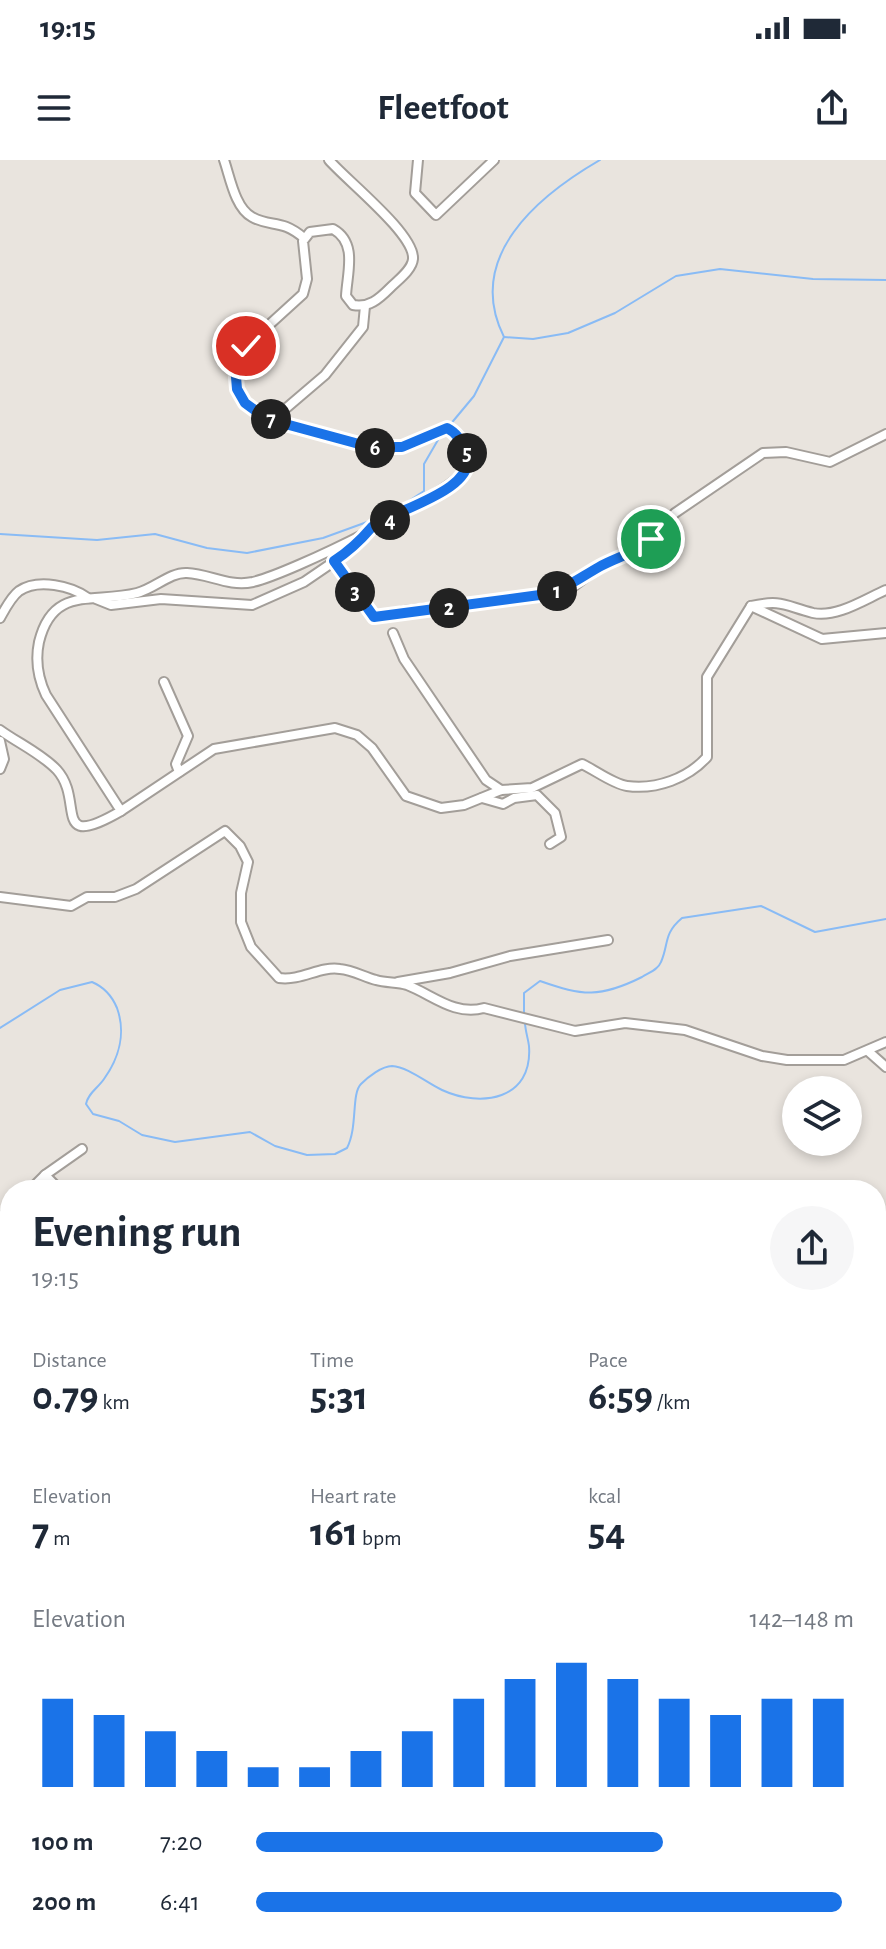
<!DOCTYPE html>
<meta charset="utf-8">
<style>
:root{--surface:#fff;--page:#f6f6f7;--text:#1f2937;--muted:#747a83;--accent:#1a73e8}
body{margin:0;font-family:"Alegreya Sans",sans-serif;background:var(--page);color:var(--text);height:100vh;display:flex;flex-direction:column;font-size:30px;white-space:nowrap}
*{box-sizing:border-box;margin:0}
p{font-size:26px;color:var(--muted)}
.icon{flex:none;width:44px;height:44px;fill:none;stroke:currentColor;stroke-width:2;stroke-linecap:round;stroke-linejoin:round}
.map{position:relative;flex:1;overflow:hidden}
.sheet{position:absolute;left:0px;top:1020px;width:886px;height:770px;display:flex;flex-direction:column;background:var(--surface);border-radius:32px 32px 0 0;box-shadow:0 4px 12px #0003}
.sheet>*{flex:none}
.fabs{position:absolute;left:782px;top:916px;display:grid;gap:16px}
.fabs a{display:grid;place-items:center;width:80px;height:80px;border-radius:50%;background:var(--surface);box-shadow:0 4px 12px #0003;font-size:40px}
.pin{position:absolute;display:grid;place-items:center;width:68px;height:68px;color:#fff;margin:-34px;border:4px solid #fff;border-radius:50%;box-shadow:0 2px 8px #0007}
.km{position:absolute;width:40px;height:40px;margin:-20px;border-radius:50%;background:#222;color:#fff;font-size:22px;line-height:40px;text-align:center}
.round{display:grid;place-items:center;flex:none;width:84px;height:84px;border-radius:42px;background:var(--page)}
.headline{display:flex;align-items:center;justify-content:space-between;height:136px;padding:0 32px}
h1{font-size:44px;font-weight:700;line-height:60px}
.figures{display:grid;grid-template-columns:repeat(3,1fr);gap:12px;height:136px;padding:8px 32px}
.figures div{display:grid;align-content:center}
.figures b{font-size:40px;font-weight:700}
.figures small{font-size:22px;font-weight:400}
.figures p{font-size:22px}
.chart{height:224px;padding:16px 32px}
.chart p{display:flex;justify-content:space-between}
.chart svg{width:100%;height:144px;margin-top:8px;stroke:var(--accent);stroke-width:6}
ul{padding:0 32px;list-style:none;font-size:26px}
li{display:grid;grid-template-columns:128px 96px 1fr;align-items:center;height:60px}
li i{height:20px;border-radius:10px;background:var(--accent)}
.status{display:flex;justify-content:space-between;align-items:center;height:56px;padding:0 40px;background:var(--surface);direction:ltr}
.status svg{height:22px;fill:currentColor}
header{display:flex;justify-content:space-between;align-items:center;height:104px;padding:0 32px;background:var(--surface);font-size:36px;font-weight:700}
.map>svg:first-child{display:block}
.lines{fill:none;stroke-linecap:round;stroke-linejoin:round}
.stream{stroke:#89bbf5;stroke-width:2}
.minor-casing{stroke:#a39e99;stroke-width:12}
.minor{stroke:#fff;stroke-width:8}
.route-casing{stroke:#fff;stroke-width:16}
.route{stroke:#1a73e8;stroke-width:10}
</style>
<div class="status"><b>19:15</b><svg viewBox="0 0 49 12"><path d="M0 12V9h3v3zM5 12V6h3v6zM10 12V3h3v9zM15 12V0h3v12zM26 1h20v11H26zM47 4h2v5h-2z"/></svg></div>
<header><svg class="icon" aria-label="menu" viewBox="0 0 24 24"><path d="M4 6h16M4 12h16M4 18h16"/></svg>Fleetfoot<svg class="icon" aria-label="share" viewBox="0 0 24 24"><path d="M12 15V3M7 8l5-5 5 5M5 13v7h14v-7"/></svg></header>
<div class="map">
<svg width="886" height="1789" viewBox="0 0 886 1789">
<rect width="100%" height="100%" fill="#e9e4de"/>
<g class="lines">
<g class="stream">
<path d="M 504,177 L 533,179 L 568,173 L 615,153 L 676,116 L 720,109 L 813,119 L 886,120"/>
<path d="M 449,266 L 474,236 L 504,177 C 464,97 538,36 600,0"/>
<path d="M 0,374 L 97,380 L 155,374 L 207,388 L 247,393 L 323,378 L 389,354 L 424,331 L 424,304 L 442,273"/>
<path d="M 524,855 L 524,833 L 540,821 C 583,836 600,838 642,817 C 648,813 658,810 661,802 C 669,784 663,774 682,758 L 761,746 L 815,772 L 886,759"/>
<path d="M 0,868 L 60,830 L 92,822 C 104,827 112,836 117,848 C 126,873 119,898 104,919 C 98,928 88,933 86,944 L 93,954 L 119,961 L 142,975 L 175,982 L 250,972 L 275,986 L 307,995 L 335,994 L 347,988 C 358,967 351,934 361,924 C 368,917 382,906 392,906 C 408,907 427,923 442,930 C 481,948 533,940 529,886 C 528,878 525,870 525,862"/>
</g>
<defs>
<g id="minor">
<path d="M 224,0 C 230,17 235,48 252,57 C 272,68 280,58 304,78"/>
<path d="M 418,0 L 415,33 L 436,55 L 494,0"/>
<path d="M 267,259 L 284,250 L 325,215 L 363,167 L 365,146"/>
<path d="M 334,401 L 364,447 L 377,458 L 404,451 L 547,434 L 574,426 L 602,405 L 640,389 L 675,353 L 763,293 L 786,292 L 830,302 L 886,274"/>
<path d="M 96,439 L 111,445 L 161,439 L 252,445 L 304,422 L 348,392 L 371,369"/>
<path d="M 751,446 L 822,479 L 886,473"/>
<path d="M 0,458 C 5,449 11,437 19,431 C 38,418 72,426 88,438"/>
<path d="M 393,473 L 404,499 L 486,620 L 501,630"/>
<path d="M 164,522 L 188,576 L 176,604 L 179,612"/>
<path d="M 0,570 C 18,583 42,594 57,610 C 85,641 50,692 121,651 L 46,535 C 38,518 35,501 39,482 C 53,425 93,444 137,433 C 154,429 170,412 187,413 C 210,414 228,427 253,422 C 291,413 445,338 467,309 C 471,292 461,276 447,268 L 402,287 L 370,287 L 267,259 L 245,243 L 237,229 L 237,200 L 246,186 L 303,134 L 307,119 L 303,81 L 310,72 L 333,69 C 358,83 347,113 346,136 L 353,145 C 369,148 379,139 390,128 C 398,120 412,110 413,99 C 415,74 346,20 329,0"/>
<path d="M 0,581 L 4,599 L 0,609"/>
<path d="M 482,638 L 503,644 L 514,638 L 537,635 L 555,653 L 561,677 L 550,684"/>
<path d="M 121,651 L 214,589 L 335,568 L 357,575 L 372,588 L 406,636 L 441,648 L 464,645 L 501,630 L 532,628 L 582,604 C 595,610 613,624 627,626 C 657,630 688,618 707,597 L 707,517 L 751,446 C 782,439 785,446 813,453 C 837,458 865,439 886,430"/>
<path d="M 0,737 L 71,746 L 87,737 L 115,737 L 136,729 L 225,671 L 240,686 L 248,702 L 241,733 L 241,762 L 251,787 L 279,818 C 302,821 319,806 340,809 C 353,810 364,817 376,820 C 386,823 398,822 407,825 C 433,835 454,856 484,848 L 575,871 L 625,863 L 685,870 L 762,896 L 787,900 L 844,900 L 886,882"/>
<path d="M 398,822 L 450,813 L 510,796 L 608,780"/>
<path d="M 869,892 L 886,907"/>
<path d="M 45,1015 L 82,989"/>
<path d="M 30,1030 L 45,1015 L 60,1030"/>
<path d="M 0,1059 L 10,1049"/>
<path d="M 876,1199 L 886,1198"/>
<path d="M 876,1439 L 886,1443"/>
<path d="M 0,1594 L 10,1598"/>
<path d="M 15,1780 L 16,1789"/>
<path d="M 373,1780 L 376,1789"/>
<path d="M 472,1780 L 479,1789"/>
<path d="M 57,1789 L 66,1780"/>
<path d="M 235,1789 L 244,1780"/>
<path d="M 407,1789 L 416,1780"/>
<path d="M 502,1789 L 515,1780"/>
</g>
</defs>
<use href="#minor" class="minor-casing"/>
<use href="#minor" class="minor"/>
</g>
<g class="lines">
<defs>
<path id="route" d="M 246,186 L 235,205 L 237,229 L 245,243 L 267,259 L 370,287 L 402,287 L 447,268 C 457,273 462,281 466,292 C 482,331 385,352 371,368 C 360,381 349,391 334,401 L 374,457 L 547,434 C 572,425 578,419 599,407 C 617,397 634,394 651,379"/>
</defs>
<use href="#route" class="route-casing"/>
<use href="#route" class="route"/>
</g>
</svg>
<div class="fabs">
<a><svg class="icon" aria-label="layers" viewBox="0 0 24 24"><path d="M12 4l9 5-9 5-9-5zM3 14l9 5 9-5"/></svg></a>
</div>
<div class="pin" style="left:651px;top:379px;background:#1e9e55"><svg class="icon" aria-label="arrive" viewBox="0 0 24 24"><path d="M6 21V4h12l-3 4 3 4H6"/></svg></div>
<div class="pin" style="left:246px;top:186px;background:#d93025"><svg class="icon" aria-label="check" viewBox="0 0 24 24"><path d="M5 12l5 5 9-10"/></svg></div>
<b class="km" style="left:557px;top:431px">1</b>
<b class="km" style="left:449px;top:448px">2</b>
<b class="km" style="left:355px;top:432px">3</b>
<b class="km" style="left:390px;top:360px">4</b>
<b class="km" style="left:467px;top:293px">5</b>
<b class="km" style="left:375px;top:288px">6</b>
<b class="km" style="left:271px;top:259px">7</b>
<section class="sheet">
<div class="headline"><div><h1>Evening run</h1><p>19:15</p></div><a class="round"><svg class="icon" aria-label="share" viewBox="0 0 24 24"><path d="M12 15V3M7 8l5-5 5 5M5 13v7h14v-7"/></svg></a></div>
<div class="figures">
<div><p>Distance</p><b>0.79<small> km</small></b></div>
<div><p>Time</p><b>5:31</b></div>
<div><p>Pace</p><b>6:59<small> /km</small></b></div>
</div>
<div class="figures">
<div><p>Elevation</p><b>7<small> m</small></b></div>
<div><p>Heart rate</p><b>161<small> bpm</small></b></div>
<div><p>kcal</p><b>54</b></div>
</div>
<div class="chart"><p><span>Elevation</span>142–148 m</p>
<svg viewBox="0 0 160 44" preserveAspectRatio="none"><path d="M5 44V17M15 44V22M25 44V27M35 44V33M45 44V38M55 44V38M65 44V33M75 44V27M85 44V17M95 44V11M105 44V6M115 44V11M125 44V17M135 44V22M145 44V17M155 44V17"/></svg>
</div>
<ul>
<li><b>100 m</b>7:20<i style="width:68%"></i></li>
<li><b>200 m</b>6:41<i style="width:98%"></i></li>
</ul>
</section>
</div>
